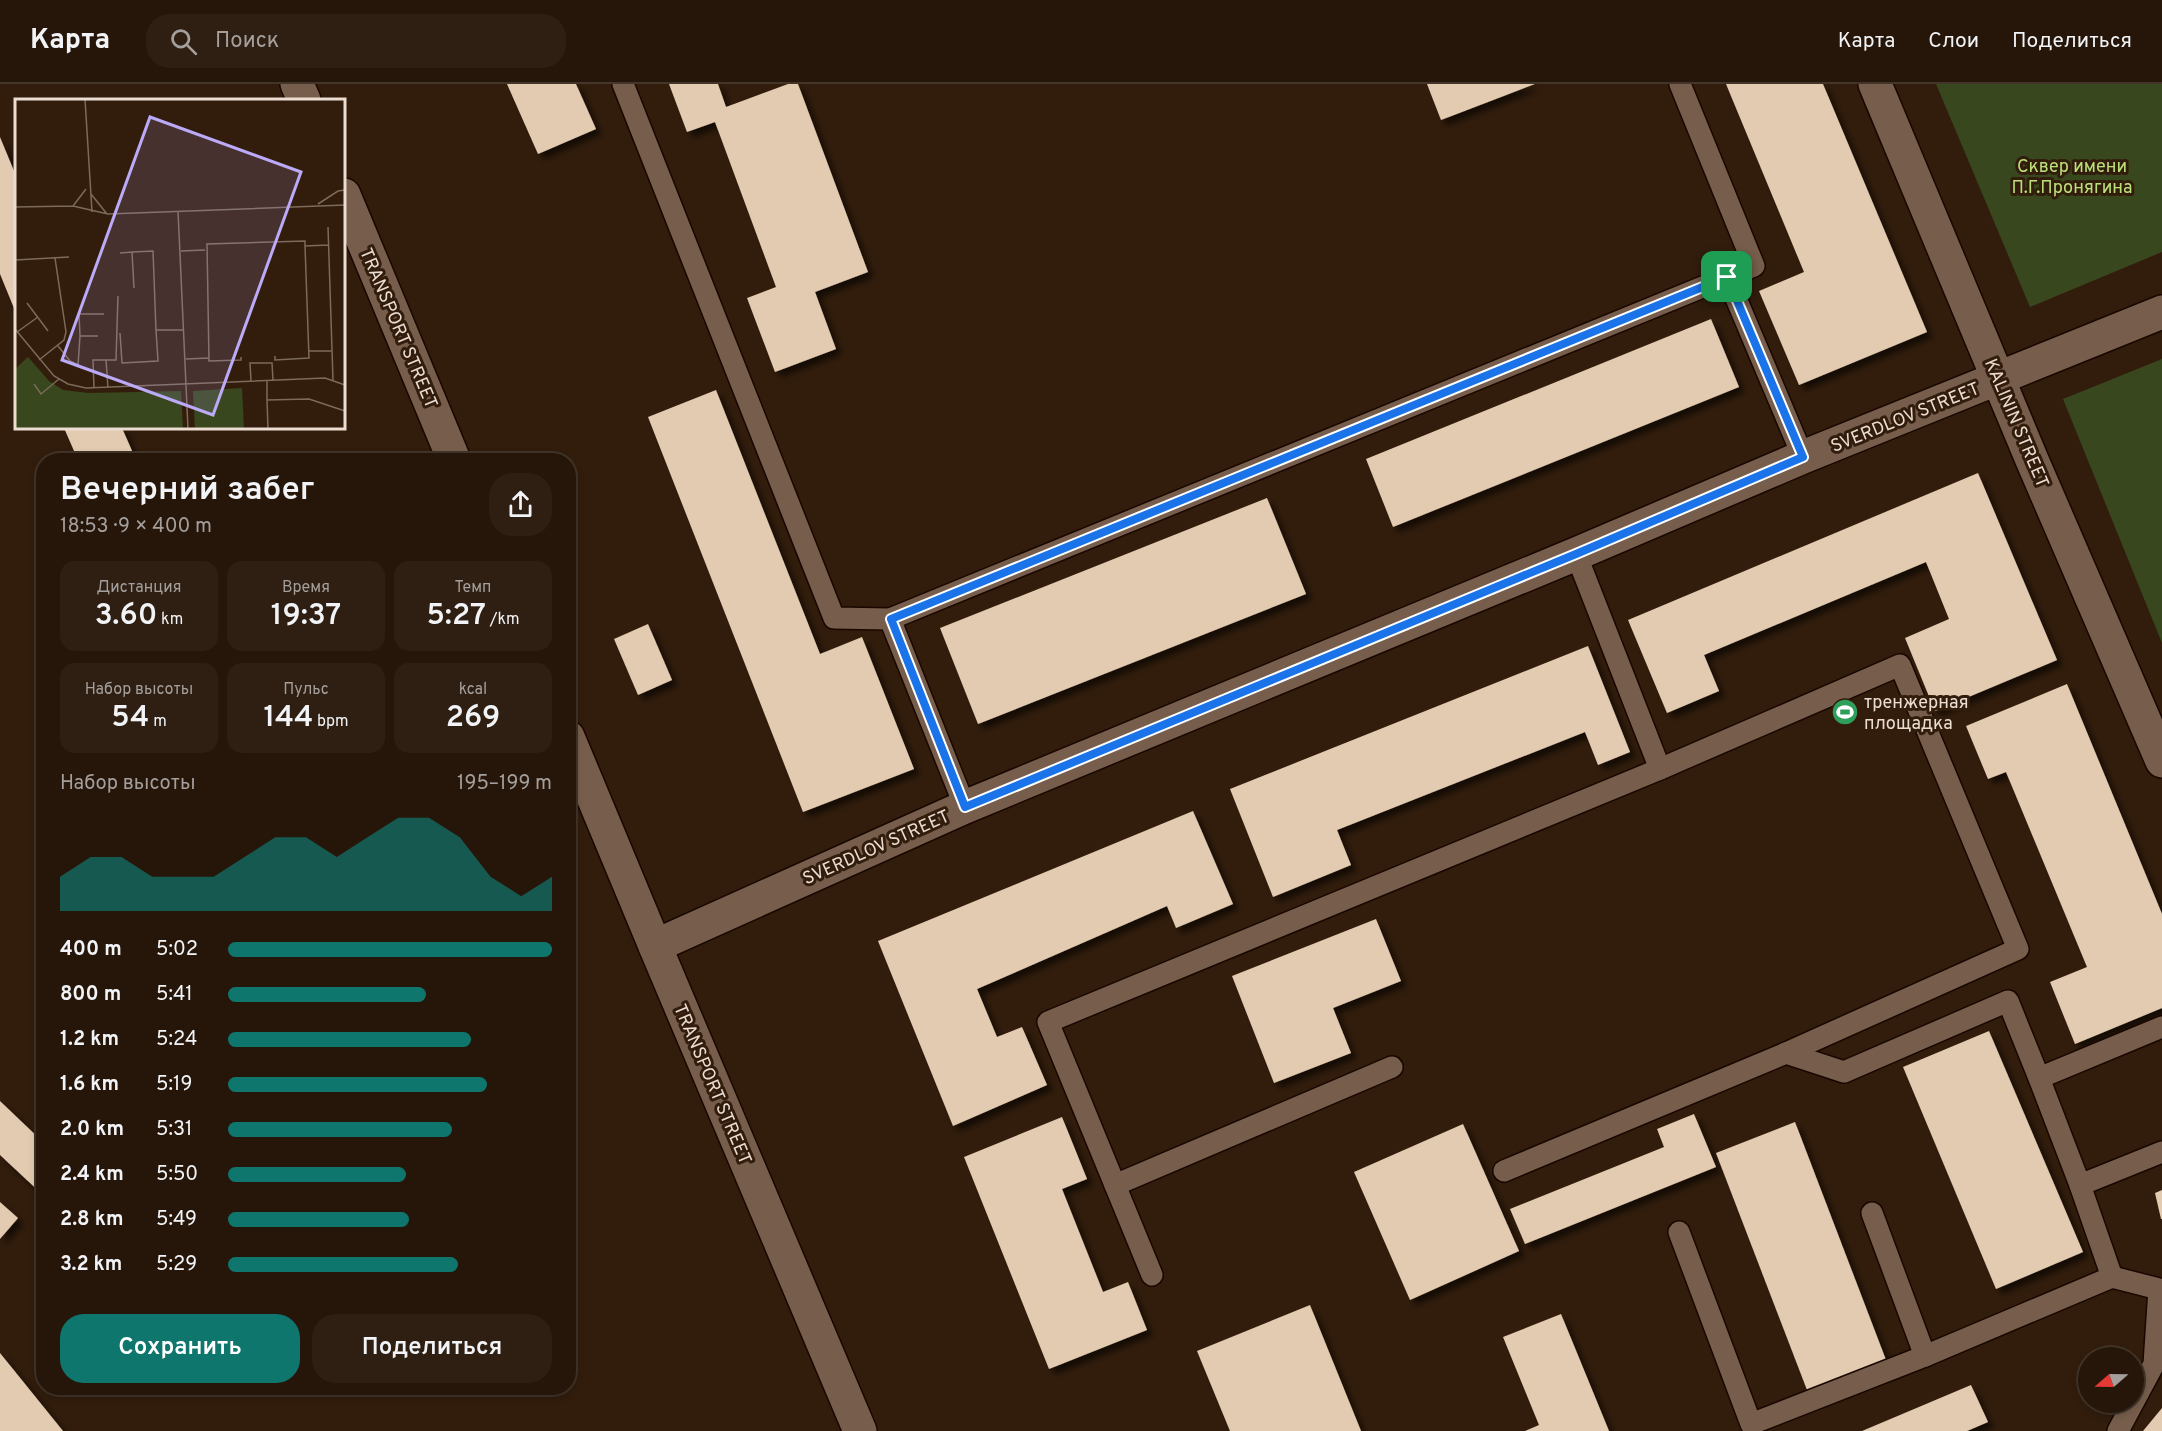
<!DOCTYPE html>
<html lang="ru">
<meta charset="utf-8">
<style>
:root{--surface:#261609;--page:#2e1f12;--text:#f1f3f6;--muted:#a49f9c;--line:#42352a;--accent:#0f766e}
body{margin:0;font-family:Overpass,sans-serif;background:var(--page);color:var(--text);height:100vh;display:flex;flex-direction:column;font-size:22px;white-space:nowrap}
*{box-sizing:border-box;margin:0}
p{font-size:20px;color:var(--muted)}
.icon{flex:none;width:33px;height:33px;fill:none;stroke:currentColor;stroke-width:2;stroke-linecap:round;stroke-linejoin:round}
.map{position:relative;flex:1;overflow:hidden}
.details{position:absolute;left:36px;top:369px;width:540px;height:942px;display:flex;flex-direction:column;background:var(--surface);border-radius:24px;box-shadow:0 3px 9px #0003,0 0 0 2px var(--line)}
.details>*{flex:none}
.needle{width:39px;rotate:250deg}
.tools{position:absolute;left:2078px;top:1263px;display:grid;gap:12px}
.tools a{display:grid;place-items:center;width:66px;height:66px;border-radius:50%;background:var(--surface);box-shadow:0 3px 9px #0003,0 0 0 2px var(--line);font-size:30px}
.pin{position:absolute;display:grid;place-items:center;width:51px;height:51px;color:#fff;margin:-26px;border-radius:12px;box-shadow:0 3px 9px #0006}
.round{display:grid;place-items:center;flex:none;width:63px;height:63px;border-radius:24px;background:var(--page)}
.headline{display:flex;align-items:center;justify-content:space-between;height:102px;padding:0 24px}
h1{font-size:33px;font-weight:600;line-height:45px}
.stats{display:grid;grid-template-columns:repeat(3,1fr);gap:9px;height:102px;padding:6px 24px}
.stats div{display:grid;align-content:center;border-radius:15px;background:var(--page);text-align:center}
.stats b{font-size:30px;font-weight:600}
.stats small{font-size:16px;font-weight:400}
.stats p{font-size:16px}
.chart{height:168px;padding:12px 24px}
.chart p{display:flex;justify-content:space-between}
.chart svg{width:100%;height:108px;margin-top:6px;fill:var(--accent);opacity:.7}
.action{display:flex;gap:12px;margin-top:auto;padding:12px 24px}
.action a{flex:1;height:69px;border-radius:24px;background:var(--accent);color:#fff;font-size:24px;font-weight:600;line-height:69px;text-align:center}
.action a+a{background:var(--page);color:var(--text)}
ul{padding:0 24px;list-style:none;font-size:20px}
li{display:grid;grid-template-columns:96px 72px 1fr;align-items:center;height:45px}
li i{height:15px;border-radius:8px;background:var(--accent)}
header{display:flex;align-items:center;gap:36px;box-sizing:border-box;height:84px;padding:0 30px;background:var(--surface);border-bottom:2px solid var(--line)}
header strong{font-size:28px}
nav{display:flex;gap:33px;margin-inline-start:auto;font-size:21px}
.search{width:420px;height:54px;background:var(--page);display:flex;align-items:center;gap:15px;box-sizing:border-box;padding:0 21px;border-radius:24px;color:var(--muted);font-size:22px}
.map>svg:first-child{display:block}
.green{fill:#38471d}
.building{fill:#e2cbb1;filter:url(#shadow)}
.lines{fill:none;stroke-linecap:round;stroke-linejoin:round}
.lane-casing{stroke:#190700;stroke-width:24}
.street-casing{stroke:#190700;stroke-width:36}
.secondary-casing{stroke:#190700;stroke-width:36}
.lane{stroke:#775e4c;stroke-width:21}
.street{stroke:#775e4c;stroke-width:33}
.secondary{stroke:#775e4c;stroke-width:33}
.route-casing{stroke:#fff;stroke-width:12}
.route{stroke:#1a73e8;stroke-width:8}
.labels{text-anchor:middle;stroke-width:6;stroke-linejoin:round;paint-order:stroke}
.park-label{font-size:18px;fill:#bae079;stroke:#321d0c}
.street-label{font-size:18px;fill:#ecddd2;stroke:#321d0c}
.poi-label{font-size:18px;fill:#ecddd2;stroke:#321d0c;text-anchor:start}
.inset-road{fill:none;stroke:#7c6a5b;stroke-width:1.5}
.view{fill:#baaaf7;fill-opacity:0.15;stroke:#baaaf7;stroke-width:3}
.inset-edge{fill:none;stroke:#ecddd2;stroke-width:3}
</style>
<header>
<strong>Карта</strong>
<div class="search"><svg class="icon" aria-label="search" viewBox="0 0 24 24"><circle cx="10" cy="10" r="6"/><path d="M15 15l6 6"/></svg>Поиск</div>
<nav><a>Карта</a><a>Слои</a><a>Поделиться</a></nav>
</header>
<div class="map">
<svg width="2162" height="1347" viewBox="0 0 2162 1347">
<defs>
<filter id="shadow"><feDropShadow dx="5.5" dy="5.5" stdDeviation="3" flood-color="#0009"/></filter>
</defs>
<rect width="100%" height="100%" fill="#321d0c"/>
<g class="green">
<path d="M 1936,0 L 2162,0 L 2162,168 L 2030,223 Z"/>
<path d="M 2162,275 L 2162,559 L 2063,315 Z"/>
</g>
<g class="building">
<path d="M 507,0 L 576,0 L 596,45 L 538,70 Z"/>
<path d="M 669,0 L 718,0 L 726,23 L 788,0 L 798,0 L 868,188 L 815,208 L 836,265 L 775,288 L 747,214 L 776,203 L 715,38 L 687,48 Z"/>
<path d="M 1427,0 L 1535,0 L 1441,36 Z"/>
<path d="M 1726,0 L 1823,0 L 1927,248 L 1799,301 L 1759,207 L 1804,188 Z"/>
<path d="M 0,53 L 16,92 L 16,229 L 0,190 Z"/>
<path d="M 1711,235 L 1739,303 L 1393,443 L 1366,375 Z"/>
<path d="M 716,306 L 820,570 L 862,553 L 914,685 L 803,728 L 648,333 Z"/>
<path d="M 64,344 L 122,344 L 136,376 L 78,376 Z"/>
<path d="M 1978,389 L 2057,576 L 1935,627 L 1905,554 L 1949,535 L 1926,478 L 1704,571 L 1719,607 L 1667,629 L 1628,536 Z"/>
<path d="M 1267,414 L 1306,510 L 978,640 L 940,544 Z"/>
<path d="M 648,540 L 672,596 L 638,611 L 614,555 Z"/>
<path d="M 1588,562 L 1630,668 L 1598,681 L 1585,648 L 1337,746 L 1351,781 L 1273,813 L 1230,705 Z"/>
<path d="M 2067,600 L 2162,830 L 2162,924 L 2075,960 L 2050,898 L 2087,883 L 2006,688 L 1988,695 L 1966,642 Z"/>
<path d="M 1193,727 L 1233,820 L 1176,844 L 1167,822 L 977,905 L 997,953 L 1022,943 L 1047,1001 L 953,1042 L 878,857 Z"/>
<path d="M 1376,835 L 1401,897 L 1333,924 L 1351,969 L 1274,999 L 1232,892 Z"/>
<path d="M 1989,947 L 2083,1168 L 1996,1205 L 1903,983 Z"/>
<path d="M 0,1017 L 44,1059 L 44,1112 L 0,1071 Z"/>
<path d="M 1694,1030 L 1716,1083 L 1525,1160 L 1510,1125 L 1664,1063 L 1657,1045 Z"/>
<path d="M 1062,1033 L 1087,1095 L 1062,1105 L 1103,1208 L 1128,1198 L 1147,1246 L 1049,1285 L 964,1073 Z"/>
<path d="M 1795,1038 L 1886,1276 L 1807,1306 L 1716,1069 Z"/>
<path d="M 1463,1040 L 1519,1167 L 1410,1216 L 1354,1088 Z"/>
<path d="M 2162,1106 L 2162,1135 L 2161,1135 L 2155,1109 Z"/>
<path d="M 0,1118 L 18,1134 L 0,1155 Z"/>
<path d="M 1310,1221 L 1361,1347 L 1230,1347 L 1197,1267 Z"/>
<path d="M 1561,1230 L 1609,1347 L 1525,1347 L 1539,1341 L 1503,1253 Z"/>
<path d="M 0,1269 L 63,1347 L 0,1347 Z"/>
<path d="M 1971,1301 L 1988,1338 L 1967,1347 L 1862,1347 Z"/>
<path d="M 2162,1324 L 2162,1347 L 2143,1347 Z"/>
</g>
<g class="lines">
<defs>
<g id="lane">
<path d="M 623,0 L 834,534 L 890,535 L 1754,182 L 1680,0"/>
<path d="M 1727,193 L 1803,373"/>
<path d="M 890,535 L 965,723"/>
<path d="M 1660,685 L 1900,581 L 2018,865 L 1786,969"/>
<path d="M 2162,943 L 2039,994 L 2080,1101 L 2162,1068"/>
<path d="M 1504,1087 L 1786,969 L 1844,988 L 2008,917 L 2039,994"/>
<path d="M 1115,1101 L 1048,938 L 1660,685 L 1576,470"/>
<path d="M 2080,1101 L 2112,1193"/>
<path d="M 1679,1148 L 1751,1340 L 1925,1272 L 1872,1129"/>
<path d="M 1152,1191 L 1115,1101 L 1392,983"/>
<path d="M 1925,1272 L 2112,1193 L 2159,1205 L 2154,1280 L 2118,1347"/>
</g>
<path id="street" d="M 655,862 L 860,1347"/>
<g id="secondary">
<path d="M 297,0 L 304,16"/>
<path d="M 1875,0 L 2032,376 L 2162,677"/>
<path d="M 344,111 L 454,376"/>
<path d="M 568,653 L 655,862 L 965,723 L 1576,470 L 1803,373 L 2162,228"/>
</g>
</defs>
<use href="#lane" class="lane-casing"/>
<use href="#street" class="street-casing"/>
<use href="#secondary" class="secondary-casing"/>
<use href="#lane" class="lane"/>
<use href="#street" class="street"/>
<use href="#secondary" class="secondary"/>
</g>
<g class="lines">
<defs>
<path id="route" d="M 1727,193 L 1803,373 L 1576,470 L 965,723 L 891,535 Z"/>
</defs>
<use href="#route" class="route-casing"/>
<use href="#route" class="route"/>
</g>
<defs>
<symbol id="stadium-disc" viewBox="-11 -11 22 22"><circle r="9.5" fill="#2e9e5b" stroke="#321d0c"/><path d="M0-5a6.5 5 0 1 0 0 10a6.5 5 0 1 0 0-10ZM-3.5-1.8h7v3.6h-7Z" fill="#fff"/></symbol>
</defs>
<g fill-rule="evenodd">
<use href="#stadium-disc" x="1830" y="613" width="30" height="30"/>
</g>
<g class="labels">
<g class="park-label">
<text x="2072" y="88">Сквер имени<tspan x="2072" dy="21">П.Г.Пронягина</tspan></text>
</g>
<g class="street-label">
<text transform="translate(399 244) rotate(67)" y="6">TRANSPORT STREET</text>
<text transform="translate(1905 333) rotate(-22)" y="6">SVERDLOV STREET</text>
<text transform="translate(2017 339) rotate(67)" y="6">KALININ STREET</text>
<text transform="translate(876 763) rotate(-24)" y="6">SVERDLOV STREET</text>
<text transform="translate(713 1000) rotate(67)" y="6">TRANSPORT STREET</text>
</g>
<g class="poi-label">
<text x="1864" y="624">тренжерная<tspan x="1864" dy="21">площадка</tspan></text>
</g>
</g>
<g transform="translate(15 15)">
<rect width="330" height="330" fill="#321d0c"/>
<path d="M 13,258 L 34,282 L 48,291 L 74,294 L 166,292 L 168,330 L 0,330 L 0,270 ZM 227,289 L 229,330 L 180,330 L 178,292 Z" fill="#38471d"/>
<path class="inset-road" d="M 70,0 L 77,113M 76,95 L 92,115M 303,105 L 323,92 L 330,91M 58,107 L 71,90M 0,108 L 58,107 L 93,115 L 330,106M 163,112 L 173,330M 313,128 L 318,281M 166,152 L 190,151M 117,153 L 138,152 L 141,231 L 169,231M 105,154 L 117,153 L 119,189M 0,161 L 54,158M 12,204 L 33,232M 0,230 L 39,277 L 53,285 L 71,289 L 310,279 L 330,286M 2,233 L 23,218M 105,234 L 107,264 L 143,262 L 141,231M 83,237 L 65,237 L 64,215 L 89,215M 43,247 L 55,262 L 63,266 L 65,237M 294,252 L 317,252M 260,257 L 260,261 L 294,259 L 290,147M 226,258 L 226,261 L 194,262 L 192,145 L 290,142 L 290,147 L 314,146M 171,260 L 194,259M 24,261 L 49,241 L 51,233 L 40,159M 91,261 L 101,261 L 103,197M 252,281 L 252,301 L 294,300 L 330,312M 236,282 L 235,264 L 257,264 L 258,281M 19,285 L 26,295 L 44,280M 79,289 L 78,261 L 91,261 L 93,289M 252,301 L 253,330"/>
<path class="view" d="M 135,18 L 286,73 L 198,316 L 47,261 Z"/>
<rect width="330" height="330" class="inset-edge"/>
</g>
</svg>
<div class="tools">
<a><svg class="needle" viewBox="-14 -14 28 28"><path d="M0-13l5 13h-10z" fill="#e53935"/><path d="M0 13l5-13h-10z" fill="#a49f9c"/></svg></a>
</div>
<div class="pin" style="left:1727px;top:193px;background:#1e9e55"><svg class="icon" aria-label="arrive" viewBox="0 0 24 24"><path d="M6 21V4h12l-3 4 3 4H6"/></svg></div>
<section class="details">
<div class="headline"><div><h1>Вечерний забег</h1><p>18:53 · 9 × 400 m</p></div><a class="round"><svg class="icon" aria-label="share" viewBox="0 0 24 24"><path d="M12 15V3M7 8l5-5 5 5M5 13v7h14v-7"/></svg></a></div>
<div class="stats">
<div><p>Дистанция</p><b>3.60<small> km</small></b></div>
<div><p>Время</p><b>19:37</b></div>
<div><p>Темп</p><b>5:27<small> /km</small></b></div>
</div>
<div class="stats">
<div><p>Набор высоты</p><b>54<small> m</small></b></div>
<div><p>Пульс</p><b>144<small> bpm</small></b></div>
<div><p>kcal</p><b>269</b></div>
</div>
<div class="chart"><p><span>Набор высоты</span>195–199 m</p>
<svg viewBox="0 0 160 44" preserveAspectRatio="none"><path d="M0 44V30L10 22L20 22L30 30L40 30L50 30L60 22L70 14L80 14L90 22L100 14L110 6L120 6L130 14L140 30L150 38L160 30V44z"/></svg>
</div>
<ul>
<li><b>400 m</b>5:02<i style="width:100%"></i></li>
<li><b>800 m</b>5:41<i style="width:61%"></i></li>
<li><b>1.2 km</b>5:24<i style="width:75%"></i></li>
<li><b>1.6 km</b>5:19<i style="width:80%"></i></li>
<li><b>2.0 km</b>5:31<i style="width:69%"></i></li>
<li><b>2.4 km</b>5:50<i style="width:55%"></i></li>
<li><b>2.8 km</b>5:49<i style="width:56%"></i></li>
<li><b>3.2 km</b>5:29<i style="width:71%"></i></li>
</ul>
<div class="action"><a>Сохранить</a><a>Поделиться</a></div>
</section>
</div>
